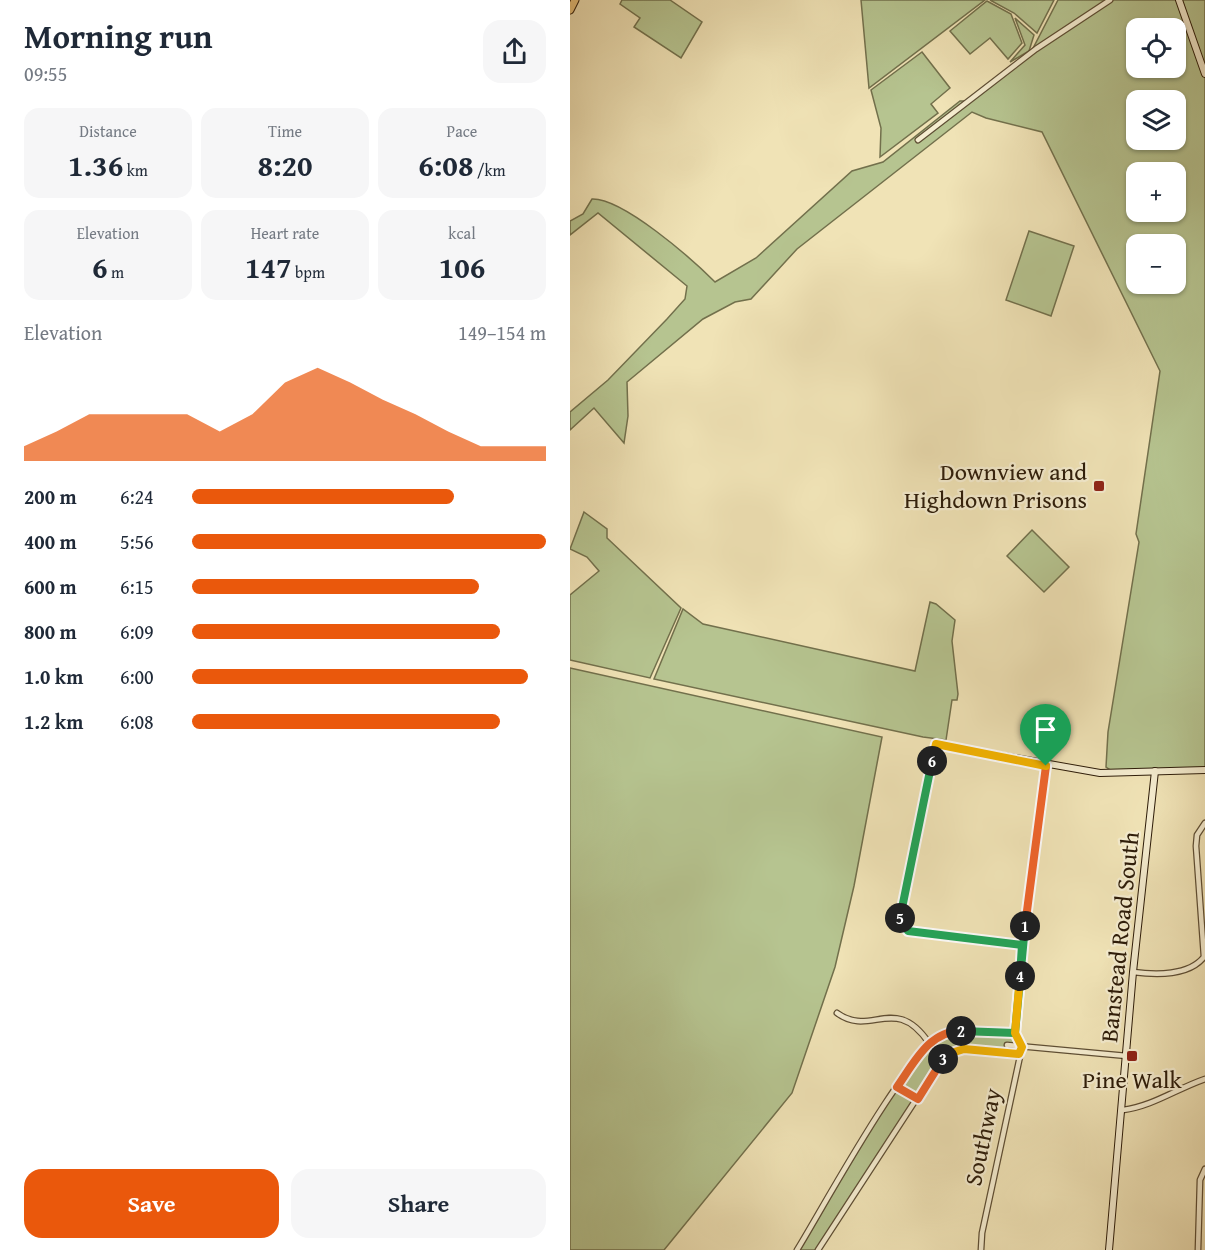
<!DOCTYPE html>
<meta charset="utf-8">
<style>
:root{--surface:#fff;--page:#f6f6f7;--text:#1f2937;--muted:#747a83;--accent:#ea580c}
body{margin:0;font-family:"Gentium Book Plus",serif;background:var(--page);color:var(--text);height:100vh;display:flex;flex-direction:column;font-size:22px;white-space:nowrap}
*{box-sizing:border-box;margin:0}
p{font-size:20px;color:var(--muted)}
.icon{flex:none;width:33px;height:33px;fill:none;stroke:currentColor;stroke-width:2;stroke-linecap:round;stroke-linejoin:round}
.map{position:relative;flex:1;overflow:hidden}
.drawer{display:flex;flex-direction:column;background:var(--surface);width:570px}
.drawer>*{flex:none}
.controls{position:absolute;left:556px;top:18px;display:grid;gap:12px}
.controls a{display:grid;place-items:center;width:60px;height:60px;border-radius:12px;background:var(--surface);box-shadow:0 2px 4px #0004;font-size:30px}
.pin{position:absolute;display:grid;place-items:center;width:51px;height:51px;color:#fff;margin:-62px -26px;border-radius:50% 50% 50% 0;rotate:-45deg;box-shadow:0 0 6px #0007}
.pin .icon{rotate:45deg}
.km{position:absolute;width:30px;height:30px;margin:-15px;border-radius:50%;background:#222;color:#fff;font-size:16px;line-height:30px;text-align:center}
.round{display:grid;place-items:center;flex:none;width:63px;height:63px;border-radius:18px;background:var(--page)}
.overview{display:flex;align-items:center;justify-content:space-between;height:102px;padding:0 24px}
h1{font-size:33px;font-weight:700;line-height:45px}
.figures{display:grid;grid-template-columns:repeat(3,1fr);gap:9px;height:102px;padding:6px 24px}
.figures div{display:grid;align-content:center;border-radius:15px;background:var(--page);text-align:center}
.figures b{font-size:30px;font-weight:700}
.figures small{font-size:16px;font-weight:400}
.figures p{font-size:16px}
.chart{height:168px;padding:12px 24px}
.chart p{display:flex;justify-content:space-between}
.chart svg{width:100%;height:108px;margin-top:6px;fill:var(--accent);opacity:.7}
.action{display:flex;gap:12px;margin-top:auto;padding:12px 24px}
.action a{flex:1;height:69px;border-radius:18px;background:var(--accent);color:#fff;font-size:24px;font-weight:700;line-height:69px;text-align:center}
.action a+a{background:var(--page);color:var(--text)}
ul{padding:0 24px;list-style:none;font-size:20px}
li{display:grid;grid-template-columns:96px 72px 1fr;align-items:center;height:45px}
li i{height:15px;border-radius:8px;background:var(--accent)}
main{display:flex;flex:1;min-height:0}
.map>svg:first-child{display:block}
.green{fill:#b6c490;stroke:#72704c;stroke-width:1.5;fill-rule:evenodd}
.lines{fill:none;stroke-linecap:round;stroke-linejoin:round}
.street-casing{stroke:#5e4e34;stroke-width:7}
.secondary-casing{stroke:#2d1c09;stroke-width:8}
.primary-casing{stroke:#2d1c09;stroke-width:9}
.street{stroke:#f5edd0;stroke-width:4.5}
.secondary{stroke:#f5edd0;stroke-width:6}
.primary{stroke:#e8c27b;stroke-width:7}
.split-1-casing{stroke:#fff;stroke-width:12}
.split-2-casing{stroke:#fff;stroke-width:12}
.split-3-casing{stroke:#fff;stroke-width:12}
.split-4-casing{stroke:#fff;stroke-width:12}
.split-5-casing{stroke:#fff;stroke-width:12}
.split-6-casing{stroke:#fff;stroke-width:12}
.split-7-casing{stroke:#fff;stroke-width:12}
.split-1{stroke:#f0652b;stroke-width:8}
.split-2{stroke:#22a559;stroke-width:8}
.split-3{stroke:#f0652b;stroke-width:8}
.split-4{stroke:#f5b400;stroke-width:8}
.split-5{stroke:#22a559;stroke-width:8}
.split-6{stroke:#22a559;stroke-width:8}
.split-7{stroke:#f5b400;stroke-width:8}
.poi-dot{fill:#8f2418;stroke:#f5edd0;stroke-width:2}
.labels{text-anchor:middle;stroke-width:4.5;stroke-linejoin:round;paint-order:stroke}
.poi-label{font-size:24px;fill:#2d1c09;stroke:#f5edd0;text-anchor:end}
.street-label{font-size:24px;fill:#2d1c09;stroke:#f5edd0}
</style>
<main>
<section class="drawer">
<div class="overview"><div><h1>Morning run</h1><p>09:55</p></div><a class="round"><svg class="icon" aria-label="share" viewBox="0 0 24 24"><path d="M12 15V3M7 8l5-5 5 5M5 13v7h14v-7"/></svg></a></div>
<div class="figures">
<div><p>Distance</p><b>1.36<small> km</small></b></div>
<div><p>Time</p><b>8:20</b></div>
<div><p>Pace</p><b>6:08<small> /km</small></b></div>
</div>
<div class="figures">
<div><p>Elevation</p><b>6<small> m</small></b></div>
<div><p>Heart rate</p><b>147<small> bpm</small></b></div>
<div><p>kcal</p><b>106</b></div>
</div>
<div class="chart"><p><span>Elevation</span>149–154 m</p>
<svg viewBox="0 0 160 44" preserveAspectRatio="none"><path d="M0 44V38L10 32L20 25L30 25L40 25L50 25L60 32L70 25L80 12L90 6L100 12L110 19L120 25L130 32L140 38L150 38L160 38V44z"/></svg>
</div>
<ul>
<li><b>200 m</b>6:24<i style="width:74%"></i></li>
<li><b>400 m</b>5:56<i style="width:100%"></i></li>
<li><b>600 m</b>6:15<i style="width:81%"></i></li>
<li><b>800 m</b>6:09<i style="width:87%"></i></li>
<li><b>1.0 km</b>6:00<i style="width:95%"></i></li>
<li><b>1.2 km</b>6:08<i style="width:87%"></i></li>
</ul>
<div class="action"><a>Save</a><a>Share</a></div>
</section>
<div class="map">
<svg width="635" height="1250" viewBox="0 0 635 1250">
<rect width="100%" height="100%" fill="#f0e3b6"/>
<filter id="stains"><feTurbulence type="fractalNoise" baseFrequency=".00333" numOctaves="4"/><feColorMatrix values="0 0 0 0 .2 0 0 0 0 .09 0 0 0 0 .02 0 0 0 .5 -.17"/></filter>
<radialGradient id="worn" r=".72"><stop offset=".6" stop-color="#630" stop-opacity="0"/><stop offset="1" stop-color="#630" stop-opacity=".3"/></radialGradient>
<g class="green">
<path d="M 52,0 L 100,0 L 132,22 L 111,58 L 64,27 L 70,18 L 50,4 Z"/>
<path d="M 291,0 L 415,0 L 299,88 Z"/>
<path d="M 420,0 L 484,0 L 467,33 L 444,13 Z"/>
<path d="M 488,0 L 635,0 L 635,770 L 545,773 L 536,767 L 538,732 L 569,542 L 566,534 L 590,371 L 472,132 L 416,118 L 402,112 L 227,249 L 181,299 L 165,302 L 133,319 L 57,382 L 58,416 L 54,443 L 24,408 L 0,430 L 0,412 L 38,380 L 97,319 L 115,299 L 117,286 L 28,213 L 0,235 L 0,221 L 13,214 L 22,199 C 53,198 122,259 145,282 L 186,258 L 282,171 L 313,162 L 390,101 L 397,101 L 460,54 ZM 567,28 L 606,28 L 606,68 L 567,68 ZM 567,100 L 606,100 L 606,140 L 567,140 ZM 567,172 L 606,172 L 606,212 L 567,212 ZM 567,244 L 606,244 L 606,284 L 567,284 Z"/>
<path d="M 417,1 L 441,14 L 452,43 L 438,59 L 420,38 L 400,54 L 380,31 Z"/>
<path d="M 445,18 L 464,35 L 459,51 L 440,62 L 455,45 Z"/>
<path d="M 352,52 L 380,88 L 361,104 L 368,113 L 310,157 L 311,128 L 301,90 Z"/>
<path d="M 459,231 L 504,246 L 481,316 L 436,300 Z"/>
<path d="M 14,512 L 37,529 L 37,538 L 111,608 L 80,678 L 0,660 L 0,595 L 29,571 L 17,557 L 0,549 Z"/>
<path d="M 462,530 L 499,567 L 474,592 L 437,556 Z"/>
<path d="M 360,602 L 366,604 L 385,620 L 382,641 L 388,694 L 387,700 L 382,700 L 376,740 L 353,737 L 84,679 L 113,609 L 133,624 L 345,671 Z"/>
<path d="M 0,668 L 312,737 L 284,886 L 265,967 L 222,1093 L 94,1250 L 0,1250 Z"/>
<path d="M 378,1031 L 445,1033 L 452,1047 L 449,1054 L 394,1049 L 375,1055 L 248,1250 L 227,1250 L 327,1087 L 359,1043 Z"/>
</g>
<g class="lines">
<defs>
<g id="street">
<path d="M 348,140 L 466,49 L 540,0"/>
<path d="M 366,744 L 329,917 L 338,931 L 452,945"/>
<path d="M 563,972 C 585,975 619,976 634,957 L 626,846 L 627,835 L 635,823"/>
<path d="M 267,1013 C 301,1038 325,993 359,1043"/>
<path d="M 445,1033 L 452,945 L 476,766"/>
<path d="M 437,1045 L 557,1056"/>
<path d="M 327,1087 L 348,1099"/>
<path d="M 553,1110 C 583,1106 606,1089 635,1079"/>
<path d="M 227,1250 C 253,1208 339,1048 376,1032 C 390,1026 428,1032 445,1033"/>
<path d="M 248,1250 L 375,1055 L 394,1049 L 449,1054"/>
<path d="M 411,1250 L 412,1233 L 452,1047 L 445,1033"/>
<path d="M 628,1250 L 630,1180 L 635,1169"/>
</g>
<g id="secondary">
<path d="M 609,0 L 635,74"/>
<path d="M 366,744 L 530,773 L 635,770"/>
<path d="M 539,1250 L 563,972 L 585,771"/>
</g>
<path id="primary" d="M 0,10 L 5,0"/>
</defs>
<use href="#street" class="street-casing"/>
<use href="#secondary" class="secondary-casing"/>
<use href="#primary" class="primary-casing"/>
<use href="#street" class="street"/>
<use href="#secondary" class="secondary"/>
<use href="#primary" class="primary"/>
</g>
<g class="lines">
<defs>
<path id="split-1" d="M 455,926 L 476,766"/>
<path id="split-2" d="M 391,1031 L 445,1033 L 455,926"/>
<path id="split-3" d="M 373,1059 L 348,1099 L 327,1087 C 344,1063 359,1031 391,1031"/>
<path id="split-4" d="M 373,1059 L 375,1055 L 394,1049 L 449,1054 L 452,1047 L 445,1033 L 450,976"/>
<path id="split-5" d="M 330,918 L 338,931 L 452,945 L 450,976"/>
<path id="split-6" d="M 330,918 L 362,761"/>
<path id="split-7" d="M 362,761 L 366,744 L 476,766"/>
</defs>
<use href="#split-1" class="split-1-casing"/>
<use href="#split-2" class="split-2-casing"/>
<use href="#split-3" class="split-3-casing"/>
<use href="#split-4" class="split-4-casing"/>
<use href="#split-5" class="split-5-casing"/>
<use href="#split-6" class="split-6-casing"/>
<use href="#split-7" class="split-7-casing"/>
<use href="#split-1" class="split-1"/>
<use href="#split-2" class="split-2"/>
<use href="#split-3" class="split-3"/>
<use href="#split-4" class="split-4"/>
<use href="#split-5" class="split-5"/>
<use href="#split-6" class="split-6"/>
<use href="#split-7" class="split-7"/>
</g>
<g class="poi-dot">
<rect x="523" y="480" width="12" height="12" rx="3"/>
<rect x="556" y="1050" width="12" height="12" rx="3"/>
</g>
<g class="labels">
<g class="poi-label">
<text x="517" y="480">Downview and<tspan x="517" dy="28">Highdown Prisons</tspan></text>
<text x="562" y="1088" text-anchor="middle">Pine Walk</text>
</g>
<g class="street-label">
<text transform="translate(550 937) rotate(-84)" y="8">Banstead Road South</text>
<text transform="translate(413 1137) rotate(-78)" y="8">Southway</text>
</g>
</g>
<rect width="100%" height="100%" filter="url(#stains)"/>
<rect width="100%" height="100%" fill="url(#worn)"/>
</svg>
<div class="controls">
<a><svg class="icon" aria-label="locate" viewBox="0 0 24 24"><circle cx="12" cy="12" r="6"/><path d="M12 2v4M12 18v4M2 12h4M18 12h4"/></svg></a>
<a><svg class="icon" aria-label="layers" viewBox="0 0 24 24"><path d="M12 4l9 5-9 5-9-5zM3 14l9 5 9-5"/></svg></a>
<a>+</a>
<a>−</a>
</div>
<div class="pin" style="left:476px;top:766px;background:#1e9e55"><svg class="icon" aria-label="arrive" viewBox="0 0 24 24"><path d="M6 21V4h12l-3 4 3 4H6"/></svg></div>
<b class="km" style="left:455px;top:926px">1</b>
<b class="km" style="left:391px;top:1031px">2</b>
<b class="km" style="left:373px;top:1059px">3</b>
<b class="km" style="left:450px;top:976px">4</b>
<b class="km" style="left:330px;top:918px">5</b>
<b class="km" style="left:362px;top:761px">6</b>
</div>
</main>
